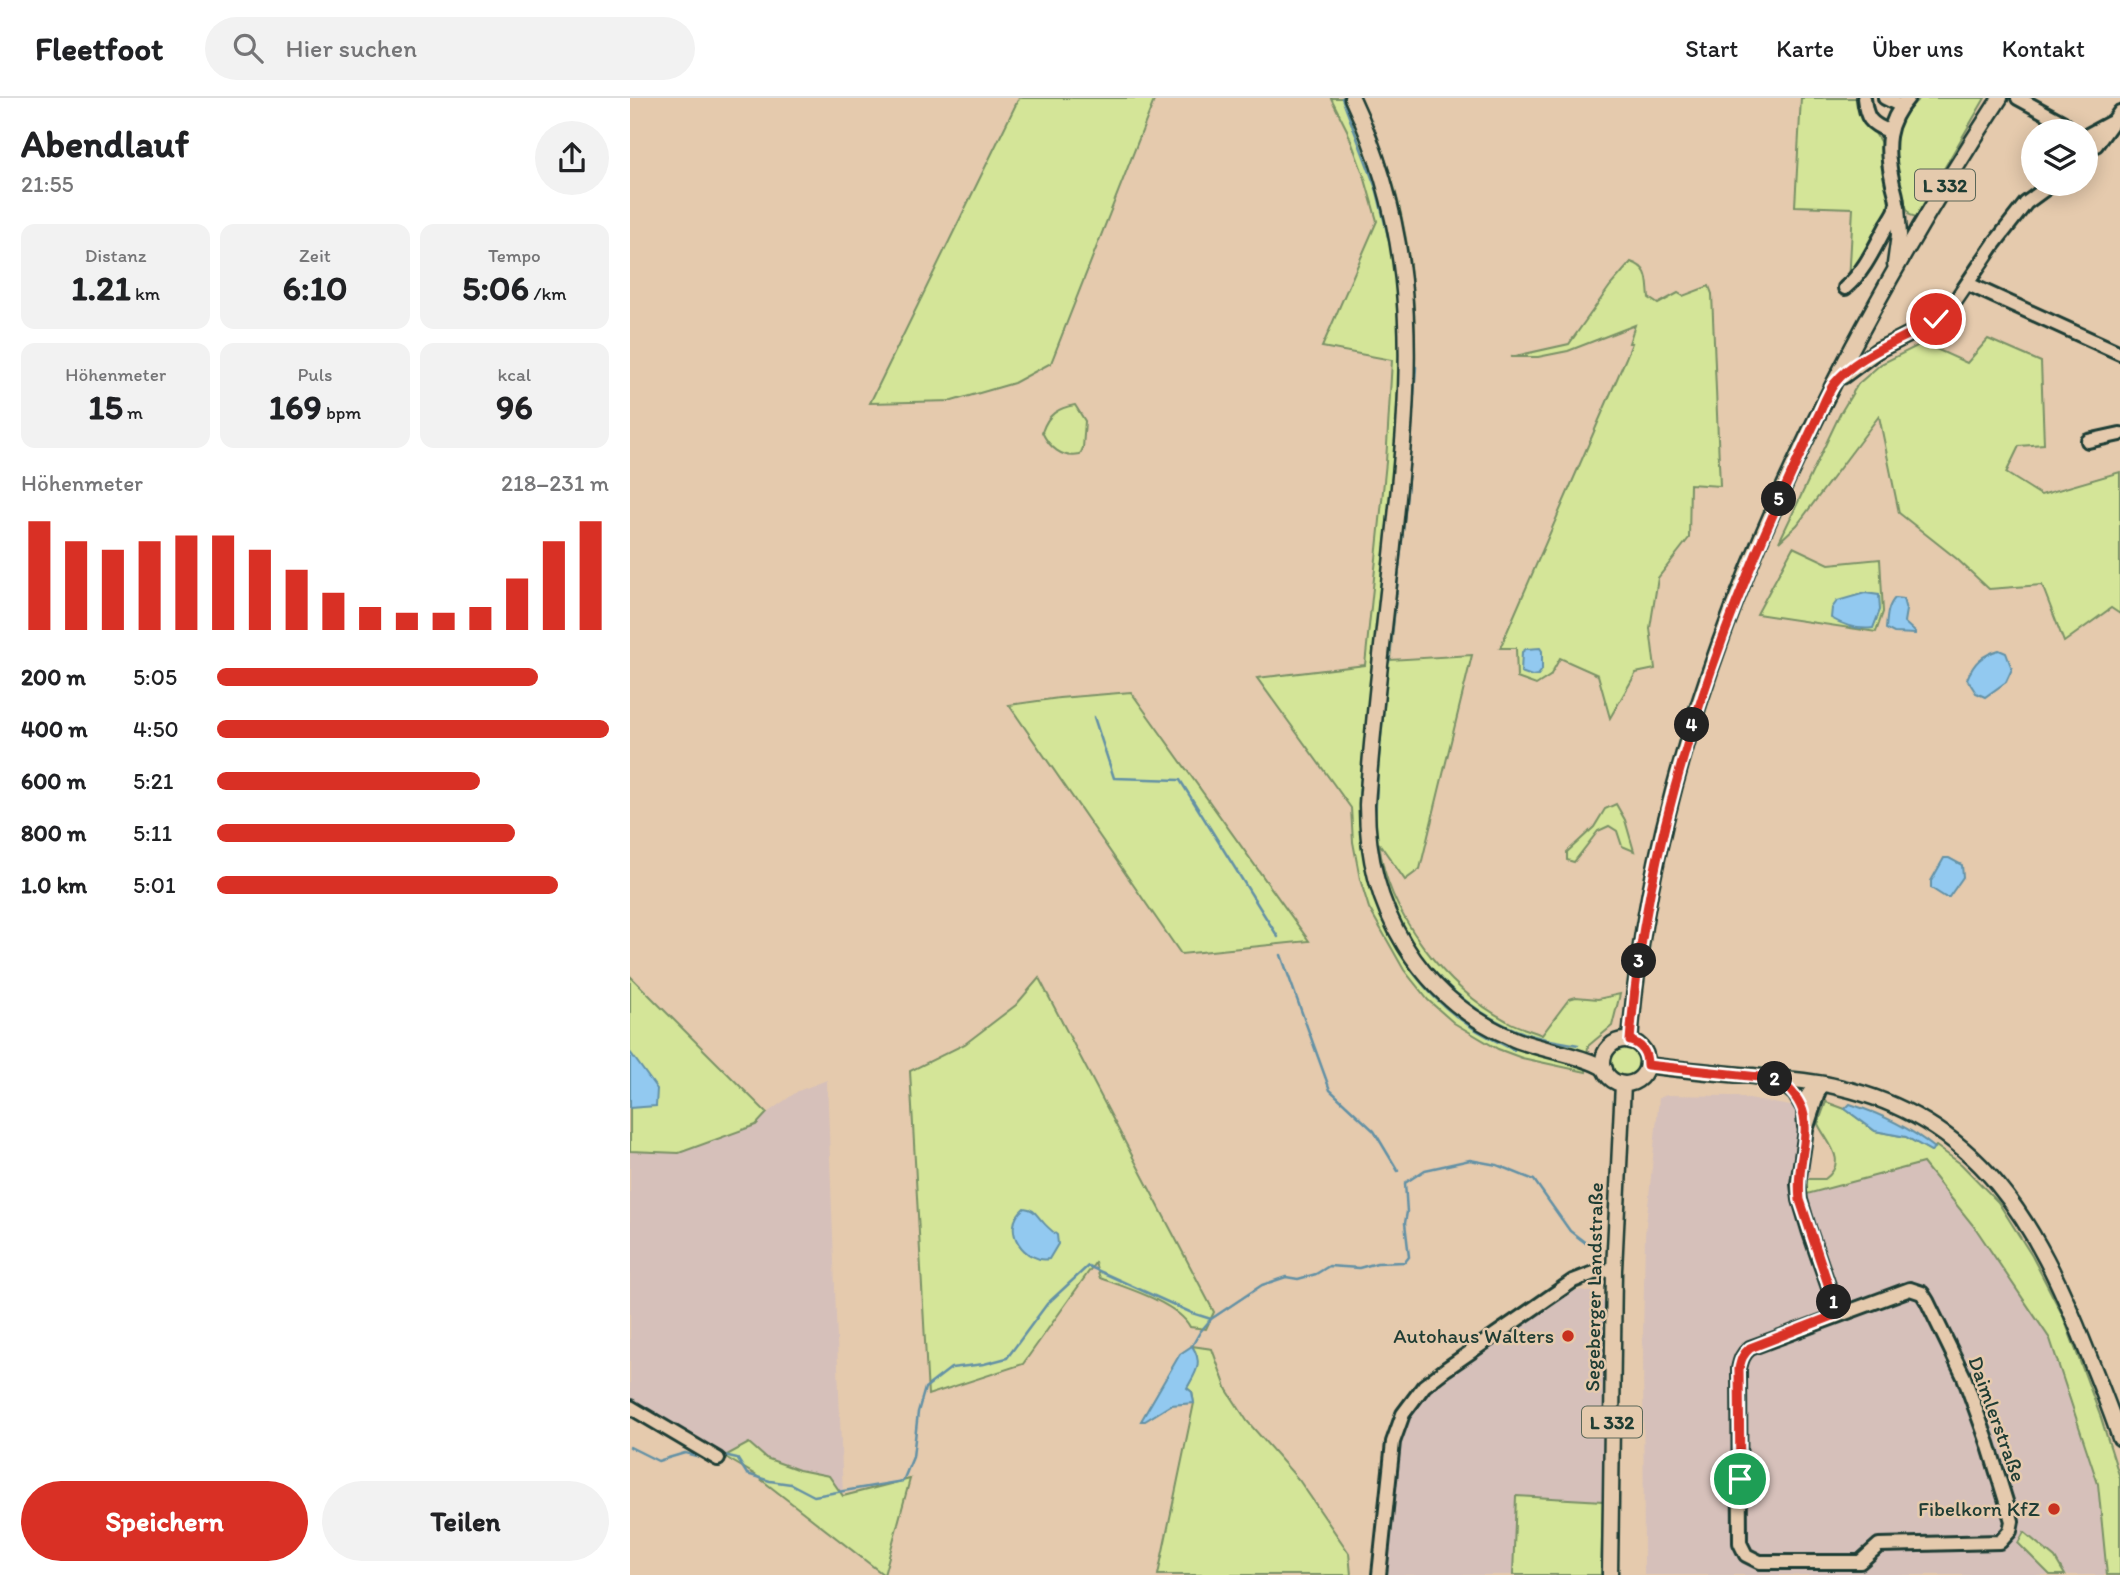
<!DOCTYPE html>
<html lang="de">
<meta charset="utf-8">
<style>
:root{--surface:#fff;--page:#f2f2f2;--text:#202124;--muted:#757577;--line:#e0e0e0;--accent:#d93025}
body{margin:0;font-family:Itim,sans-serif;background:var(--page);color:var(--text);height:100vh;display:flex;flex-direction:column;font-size:26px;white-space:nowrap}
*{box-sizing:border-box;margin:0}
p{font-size:23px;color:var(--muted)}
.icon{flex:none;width:38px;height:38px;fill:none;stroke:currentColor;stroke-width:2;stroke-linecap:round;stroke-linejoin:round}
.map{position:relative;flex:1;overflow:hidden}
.details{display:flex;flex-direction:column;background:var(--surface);width:630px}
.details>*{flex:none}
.fabs{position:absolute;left:1391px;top:21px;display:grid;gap:14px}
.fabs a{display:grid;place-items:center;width:77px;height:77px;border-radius:50%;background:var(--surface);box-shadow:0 4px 18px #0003;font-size:35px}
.pin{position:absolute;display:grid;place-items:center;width:60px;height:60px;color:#fff;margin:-30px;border:4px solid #fff;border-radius:50%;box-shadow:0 2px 7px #0007}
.km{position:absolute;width:35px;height:35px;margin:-18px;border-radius:50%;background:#222;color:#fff;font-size:19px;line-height:35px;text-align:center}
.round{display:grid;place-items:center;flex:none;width:74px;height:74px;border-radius:37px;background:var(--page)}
.summary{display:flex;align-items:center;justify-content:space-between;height:119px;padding:0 21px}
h1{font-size:38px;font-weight:700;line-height:52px}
.stats{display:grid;grid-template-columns:repeat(3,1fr);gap:10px;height:119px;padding:7px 21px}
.stats div{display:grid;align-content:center;border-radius:14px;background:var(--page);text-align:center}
.stats b{font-size:35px;font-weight:700}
.stats small{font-size:19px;font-weight:400}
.stats p{font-size:19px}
.chart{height:196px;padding:14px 21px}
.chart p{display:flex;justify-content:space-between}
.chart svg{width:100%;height:126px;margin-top:7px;stroke:var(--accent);stroke-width:6}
.cta{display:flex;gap:14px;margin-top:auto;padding:14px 21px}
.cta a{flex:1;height:80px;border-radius:42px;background:var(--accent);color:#fff;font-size:28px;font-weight:700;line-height:80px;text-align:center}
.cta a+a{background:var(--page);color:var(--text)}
ul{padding:0 21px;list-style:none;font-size:23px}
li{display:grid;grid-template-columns:112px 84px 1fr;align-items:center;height:52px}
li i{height:18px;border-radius:9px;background:var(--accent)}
header{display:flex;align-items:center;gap:42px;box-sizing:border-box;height:98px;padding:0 35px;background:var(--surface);border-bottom:2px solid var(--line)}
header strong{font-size:33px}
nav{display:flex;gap:38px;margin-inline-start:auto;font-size:24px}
.search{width:490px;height:63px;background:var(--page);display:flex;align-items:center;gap:18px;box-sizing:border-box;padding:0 24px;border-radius:38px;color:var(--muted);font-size:26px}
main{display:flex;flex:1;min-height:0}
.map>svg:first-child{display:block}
.built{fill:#d6c0ba}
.green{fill:#d4e598;stroke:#7a9166;stroke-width:2}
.water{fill:#92c9f0;stroke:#6491a5;stroke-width:2}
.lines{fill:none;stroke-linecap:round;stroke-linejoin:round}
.stream{stroke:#6491a5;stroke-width:2.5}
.minor-casing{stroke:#1f3d34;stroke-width:18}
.major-casing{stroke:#1f3d34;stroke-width:19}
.minor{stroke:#e5caad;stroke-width:12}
.major{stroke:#e5caad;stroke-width:14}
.route-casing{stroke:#fff;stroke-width:14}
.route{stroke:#d93025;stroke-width:9}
.poi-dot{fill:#c8321e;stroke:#e5caad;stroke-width:2.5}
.labels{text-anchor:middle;stroke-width:5;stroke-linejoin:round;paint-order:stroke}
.shield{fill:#e5caad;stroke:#5a6758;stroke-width:2}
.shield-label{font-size:19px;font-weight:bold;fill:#1f3d34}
.street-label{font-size:21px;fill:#1f3d34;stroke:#e5caad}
.poi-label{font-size:21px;fill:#1f3d34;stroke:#e5caad;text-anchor:end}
</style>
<header>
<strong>Fleetfoot</strong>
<div class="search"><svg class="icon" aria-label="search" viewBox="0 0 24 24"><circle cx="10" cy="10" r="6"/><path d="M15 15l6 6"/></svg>Hier suchen</div>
<nav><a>Start</a><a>Karte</a><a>Über uns</a><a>Kontakt</a></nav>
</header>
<main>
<section class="details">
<div class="summary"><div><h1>Abendlauf</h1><p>21:55</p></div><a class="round"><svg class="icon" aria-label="share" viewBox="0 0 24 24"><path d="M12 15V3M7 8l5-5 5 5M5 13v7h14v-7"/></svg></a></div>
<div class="stats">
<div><p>Distanz</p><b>1.21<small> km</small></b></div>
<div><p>Zeit</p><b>6:10</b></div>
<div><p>Tempo</p><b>5:06<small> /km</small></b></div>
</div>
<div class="stats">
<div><p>Höhenmeter</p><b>15<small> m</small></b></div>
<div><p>Puls</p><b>169<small> bpm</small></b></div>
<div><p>kcal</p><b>96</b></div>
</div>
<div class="chart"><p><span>Höhenmeter</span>218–231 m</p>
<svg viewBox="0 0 160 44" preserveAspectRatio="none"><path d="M5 44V6M15 44V13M25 44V16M35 44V13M45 44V11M55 44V11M65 44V16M75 44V23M85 44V31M95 44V36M105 44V38M115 44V38M125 44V36M135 44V26M145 44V13M155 44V6"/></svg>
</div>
<ul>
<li><b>200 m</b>5:05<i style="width:82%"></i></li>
<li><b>400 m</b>4:50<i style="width:100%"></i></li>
<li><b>600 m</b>5:21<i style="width:67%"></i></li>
<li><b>800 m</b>5:11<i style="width:76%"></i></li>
<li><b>1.0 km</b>5:01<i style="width:87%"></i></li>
</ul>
<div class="cta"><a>Speichern</a><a>Teilen</a></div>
</section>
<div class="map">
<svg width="1490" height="1477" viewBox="0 0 1490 1477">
<rect width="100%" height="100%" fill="#e5caad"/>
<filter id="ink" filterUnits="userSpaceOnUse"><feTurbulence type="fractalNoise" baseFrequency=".0143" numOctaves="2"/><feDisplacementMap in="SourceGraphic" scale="14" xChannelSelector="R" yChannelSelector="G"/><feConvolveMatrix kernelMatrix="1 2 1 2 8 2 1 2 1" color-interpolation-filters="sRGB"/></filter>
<g filter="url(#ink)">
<g class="built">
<path d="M 197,982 L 213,1398 L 198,1378 L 169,1372 L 136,1360 L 119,1345 L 97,1357 L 92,1357 L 0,1308 L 0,1053 L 49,1055 L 126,1027 L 137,1015 L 168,993 Z"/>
<path d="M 1037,997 L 1101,998 L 1191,1013 L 1184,1036 L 1177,1095 L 1293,1065 L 1346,1131 L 1420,1241 L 1468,1386 L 1477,1477 L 1435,1477 L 1425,1460 L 1389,1445 L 1420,1477 L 1014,1477 L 1013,1240 L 1015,1137 L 1029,1000 Z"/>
<path d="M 951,1192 L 965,1195 L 975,1206 L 973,1403 L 886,1399 L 883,1477 L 751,1477 L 757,1389 L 775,1316 L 794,1290 L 933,1195 Z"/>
</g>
<g class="green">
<path d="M 389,0 L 525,0 L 421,265 L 384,285 L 322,303 L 240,305 Z"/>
<path d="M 701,0 L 731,0 C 747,38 762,75 771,116 C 793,212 785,310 775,408 C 770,459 765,510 760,562 L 842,557 L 790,771 L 775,782 L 749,745 C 757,815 815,890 877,923 C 887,929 900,932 912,937 L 939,901 L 946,899 L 968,901 L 990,896 L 982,928 L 958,948 L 956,974 L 892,960 L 868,951 L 824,925 L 798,902 L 774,872 L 739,810 L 730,781 L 723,744 L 721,710 L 627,580 L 735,567 L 756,364 L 762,262 L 692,249 L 747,123 L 735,81 L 717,32 Z"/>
<path d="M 1171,0 L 1230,0 L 1233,16 L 1251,45 L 1256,63 L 1262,108 L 1219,185 L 1223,110 L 1165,108 Z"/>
<path d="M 1290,0 L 1355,0 L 1286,119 L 1280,117 C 1260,78 1254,30 1290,0 Z"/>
<path d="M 1001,164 C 1020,170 1017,183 1019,200 L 1028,206 L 1048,195 L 1053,198 L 1079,188 L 1082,196 L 1090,388 L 1060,386 L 1059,440 L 1028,480 L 1020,530 L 1025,571 L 1006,575 L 980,620 L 968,577 L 930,560 L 920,578 L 906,587 L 887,580 L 886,550 L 870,550 L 996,260 L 1002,245 L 999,245 L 1005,227 L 938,253 L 908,259 L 881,259 L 939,246 L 980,188 Z"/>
<path d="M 1358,241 L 1411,264 L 1414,346 L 1389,348 L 1376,375 L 1411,397 L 1490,374 L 1490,516 L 1481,510 L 1434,544 L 1412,487 L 1359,491 L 1327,461 L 1269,415 L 1249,318 L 1167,427 L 1149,444 L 1210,316 L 1228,286 L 1251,266 L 1293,245 L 1337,265 Z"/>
<path d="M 445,307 L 455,323 L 453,350 L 450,357 C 432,361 419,349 412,334 C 418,316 428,310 445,307 Z"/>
<path d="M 1163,449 L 1199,466 L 1250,461 L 1253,514 L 1246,534 L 1127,516 Z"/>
<path d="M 501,594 L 679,843 L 551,856 L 379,607 L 429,600 Z"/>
<path d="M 986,706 L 995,722 L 1004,753 L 992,748 L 987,733 L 979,728 L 968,733 L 944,764 L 937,762 L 937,754 L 964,729 L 975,711 Z"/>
<path d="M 0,878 L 137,1015 L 126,1027 L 49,1055 L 0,1053 Z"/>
<path d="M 409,880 L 584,1214 L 576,1231 L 560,1229 C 548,1205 494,1189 470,1180 L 465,1165 L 393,1266 L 298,1297 L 280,973 L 335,946 L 386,907 Z"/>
<circle cx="996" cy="964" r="16"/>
<path d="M 1196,1004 L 1215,1011 L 1245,1033 L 1276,1039 L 1301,1053 L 1306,1048 L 1331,1066 L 1368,1104 L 1402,1158 L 1433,1218 L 1471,1320 L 1490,1380 L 1490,1477 L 1477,1477 L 1468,1386 L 1420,1241 L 1346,1131 L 1293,1065 L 1177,1096 L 1177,1081 L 1195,1081 C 1219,1063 1197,1045 1188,1026 Z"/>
<path d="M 562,1248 L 582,1251 L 597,1292 L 617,1323 L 669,1382 L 719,1455 L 721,1477 L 528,1477 L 564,1305 L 562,1294 L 557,1290 C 564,1276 573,1264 562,1248 Z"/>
<path d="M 119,1345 L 136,1360 L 169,1372 L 199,1378 L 213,1398 L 280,1381 L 254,1477 L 124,1376 L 92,1357 L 97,1357 Z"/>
<path d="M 886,1398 L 973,1403 L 971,1477 L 883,1477 Z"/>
<path d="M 1394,1434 L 1425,1460 L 1435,1477 L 1420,1477 L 1388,1445 Z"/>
</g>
<g class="water">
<path d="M 1235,495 L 1249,497 L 1250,512 L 1243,530 C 1229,532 1213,527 1201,520 L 1202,510 L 1207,503 Z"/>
<path d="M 1265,500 L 1273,501 L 1276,512 L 1274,524 L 1285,534 L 1285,536 L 1264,535 L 1256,531 C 1257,519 1257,509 1265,500 Z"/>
<path d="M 910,550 L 912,553 L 912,572 L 908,577 L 902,578 L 891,574 L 892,554 L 896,551 Z"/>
<path d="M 1369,552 L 1376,555 L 1382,571 L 1376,584 L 1355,599 L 1346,595 L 1337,581 C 1344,564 1352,557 1369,552 Z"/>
<path d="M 1314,760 L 1319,760 L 1332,767 L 1333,779 L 1319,799 L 1315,799 L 1301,790 L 1301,783 Z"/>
<path d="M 0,954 L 27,991 L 26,1008 L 0,1010 Z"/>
<path d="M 1220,1006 C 1251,1016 1279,1029 1305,1050 L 1301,1053 L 1276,1039 L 1245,1033 L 1215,1011 Z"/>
<path d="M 394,1110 C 405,1111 406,1117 413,1124 C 417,1129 422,1133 427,1137 L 428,1146 L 419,1161 C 397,1166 368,1132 394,1110 Z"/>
<path d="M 562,1248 C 574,1266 565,1275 557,1290 L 562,1294 L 564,1305 L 541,1307 L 515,1323 L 511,1323 L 550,1256 Z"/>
</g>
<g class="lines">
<g class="stream">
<path d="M 712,0 L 747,93 L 764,163"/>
<path d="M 744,551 L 767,335"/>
<path d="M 759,564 L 777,395 L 786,269"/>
<path d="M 742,574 L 743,563"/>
<path d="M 464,619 L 484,680 L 550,682 L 648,839"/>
<path d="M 730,721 L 729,700 L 738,610"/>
<path d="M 745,723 L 748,668 L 757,576"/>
<path d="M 730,733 C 738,808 773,883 837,926 C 851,936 868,944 884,952"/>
<path d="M 651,857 L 700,992 L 744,1033 L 768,1073"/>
<path d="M 791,858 C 817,893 858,924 900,937 C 915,942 932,944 948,947"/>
<path d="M 562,1248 L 570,1234 L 581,1221 L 632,1187 L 656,1179 L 668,1181 L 686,1176 L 699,1168 L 729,1170 L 747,1165 L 775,1164 L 779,1159 L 775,1125 L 777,1114 L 775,1085 L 795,1072 L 840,1062 L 867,1067 L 904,1082 L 940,1133 L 957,1146"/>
<path d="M 0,1349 L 28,1363 L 55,1355 L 74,1360"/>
<path d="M 94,1357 L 107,1360 L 117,1376 L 140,1383 L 161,1386 L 184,1398 L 273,1383 L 283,1359 L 288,1314 L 295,1290 L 321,1270 L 354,1266 L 377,1260 L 417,1206 L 458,1168 L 562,1215 L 581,1221"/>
</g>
<defs>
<g id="minor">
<path d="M 1234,0 C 1236,20 1240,26 1259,33"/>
<path d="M 1255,0 L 1271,8"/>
<path d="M 1388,0 L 1432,24 L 1442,33"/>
<path d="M 1456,38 L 1480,25"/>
<path d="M 1456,51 L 1466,47 L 1490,14"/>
<path d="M 1338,186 L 1490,255"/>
<path d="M 1215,190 C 1234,174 1245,149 1257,127 C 1260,122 1266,114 1267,108 C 1268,100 1263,89 1262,81 C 1255,49 1256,25 1278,0"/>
<path d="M 1292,230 L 1316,213 L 1326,202 L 1364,146 L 1396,105 L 1422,86"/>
<path d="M 1458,343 L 1490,336"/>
<path d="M 1147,981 L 1165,996 L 1174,1011"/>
<path d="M 1191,986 L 1176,1032 L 1168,1086 L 1170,1102 L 1179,1132 L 1208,1216"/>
<path d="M 1175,1029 C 1173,1010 1172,994 1191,986"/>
<path d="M 1280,1191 L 1292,1195 L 1297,1203 L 1334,1279 L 1358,1345 L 1382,1423 L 1380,1433 L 1370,1444 L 1249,1447 L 1230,1464 L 1130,1464 L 1116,1457 L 1110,1445 L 1109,1271 C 1111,1261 1113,1256 1120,1250 Z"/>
<path d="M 0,1309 L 88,1361"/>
<path d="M 749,1477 L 763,1344 L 773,1316 L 794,1288 L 816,1271 L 943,1183 L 969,1173 L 984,1172"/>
</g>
<g id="major">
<path d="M 722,0 C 792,149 781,279 764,438 C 755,527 743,617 737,707 C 737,809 788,900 884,941 C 910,952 954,957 975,971"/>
<path d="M 1265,166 L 1269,137 L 1267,108"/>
<path d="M 1213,278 L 1248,252 L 1292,230"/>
<circle cx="995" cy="964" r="22"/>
<path d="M 1000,943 C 1025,609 1190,277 1370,0"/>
<path d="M 1017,967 C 1052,972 1088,975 1123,978 C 1151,981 1180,982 1208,989 C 1349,1021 1407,1126 1456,1251 C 1468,1281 1480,1310 1490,1340"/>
<path d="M 980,1477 L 984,1172 L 993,986"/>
</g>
</defs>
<use href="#minor" class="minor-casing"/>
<use href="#major" class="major-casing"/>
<use href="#minor" class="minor"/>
<use href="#major" class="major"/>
</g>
</g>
<g class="lines" filter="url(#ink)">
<defs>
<path id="route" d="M 1110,1381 L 1109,1271 C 1111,1261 1113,1256 1120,1250 L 1208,1216 L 1170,1102 C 1164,1051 1197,1017 1147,981 L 1017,967 C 1017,955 1012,946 1000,943 C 1014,755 1073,572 1150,401 C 1163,372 1176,343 1190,314 C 1194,305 1198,294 1204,286 C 1229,254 1274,243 1306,221"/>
</defs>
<use href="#route" class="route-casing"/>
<use href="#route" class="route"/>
</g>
<g class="poi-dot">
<circle cx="938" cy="1238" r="7"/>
<circle cx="1424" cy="1411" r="7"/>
</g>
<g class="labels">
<g class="shield">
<rect x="1285" y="71.5" width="60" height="31" rx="5"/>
<rect x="952" y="1308.5" width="60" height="31" rx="5"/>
</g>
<g class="shield-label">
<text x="1315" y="94">L 332</text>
<text x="982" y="1331">L 332</text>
</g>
<g class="street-label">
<text transform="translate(964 1189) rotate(-89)" y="7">Segeberger Landstraße</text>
<text transform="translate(1367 1321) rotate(70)" y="7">Daimlerstraße</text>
</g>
<g class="poi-label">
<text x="924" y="1245">Autohaus Walters</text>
<text x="1410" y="1418">Fibelkorn KfZ</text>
</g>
</g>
</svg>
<div class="fabs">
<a><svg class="icon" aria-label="layers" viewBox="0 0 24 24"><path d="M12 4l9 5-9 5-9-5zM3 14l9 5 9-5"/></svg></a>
</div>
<div class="pin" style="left:1110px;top:1381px;background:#1e9e55"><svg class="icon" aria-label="arrive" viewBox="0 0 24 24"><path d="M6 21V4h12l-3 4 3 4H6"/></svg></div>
<div class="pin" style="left:1306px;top:221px;background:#d93025"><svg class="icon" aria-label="check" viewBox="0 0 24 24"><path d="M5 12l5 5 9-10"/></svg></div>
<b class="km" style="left:1204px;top:1204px">1</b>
<b class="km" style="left:1145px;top:981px">2</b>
<b class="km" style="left:1009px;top:863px">3</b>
<b class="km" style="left:1062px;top:627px">4</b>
<b class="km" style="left:1149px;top:401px">5</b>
</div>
</main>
